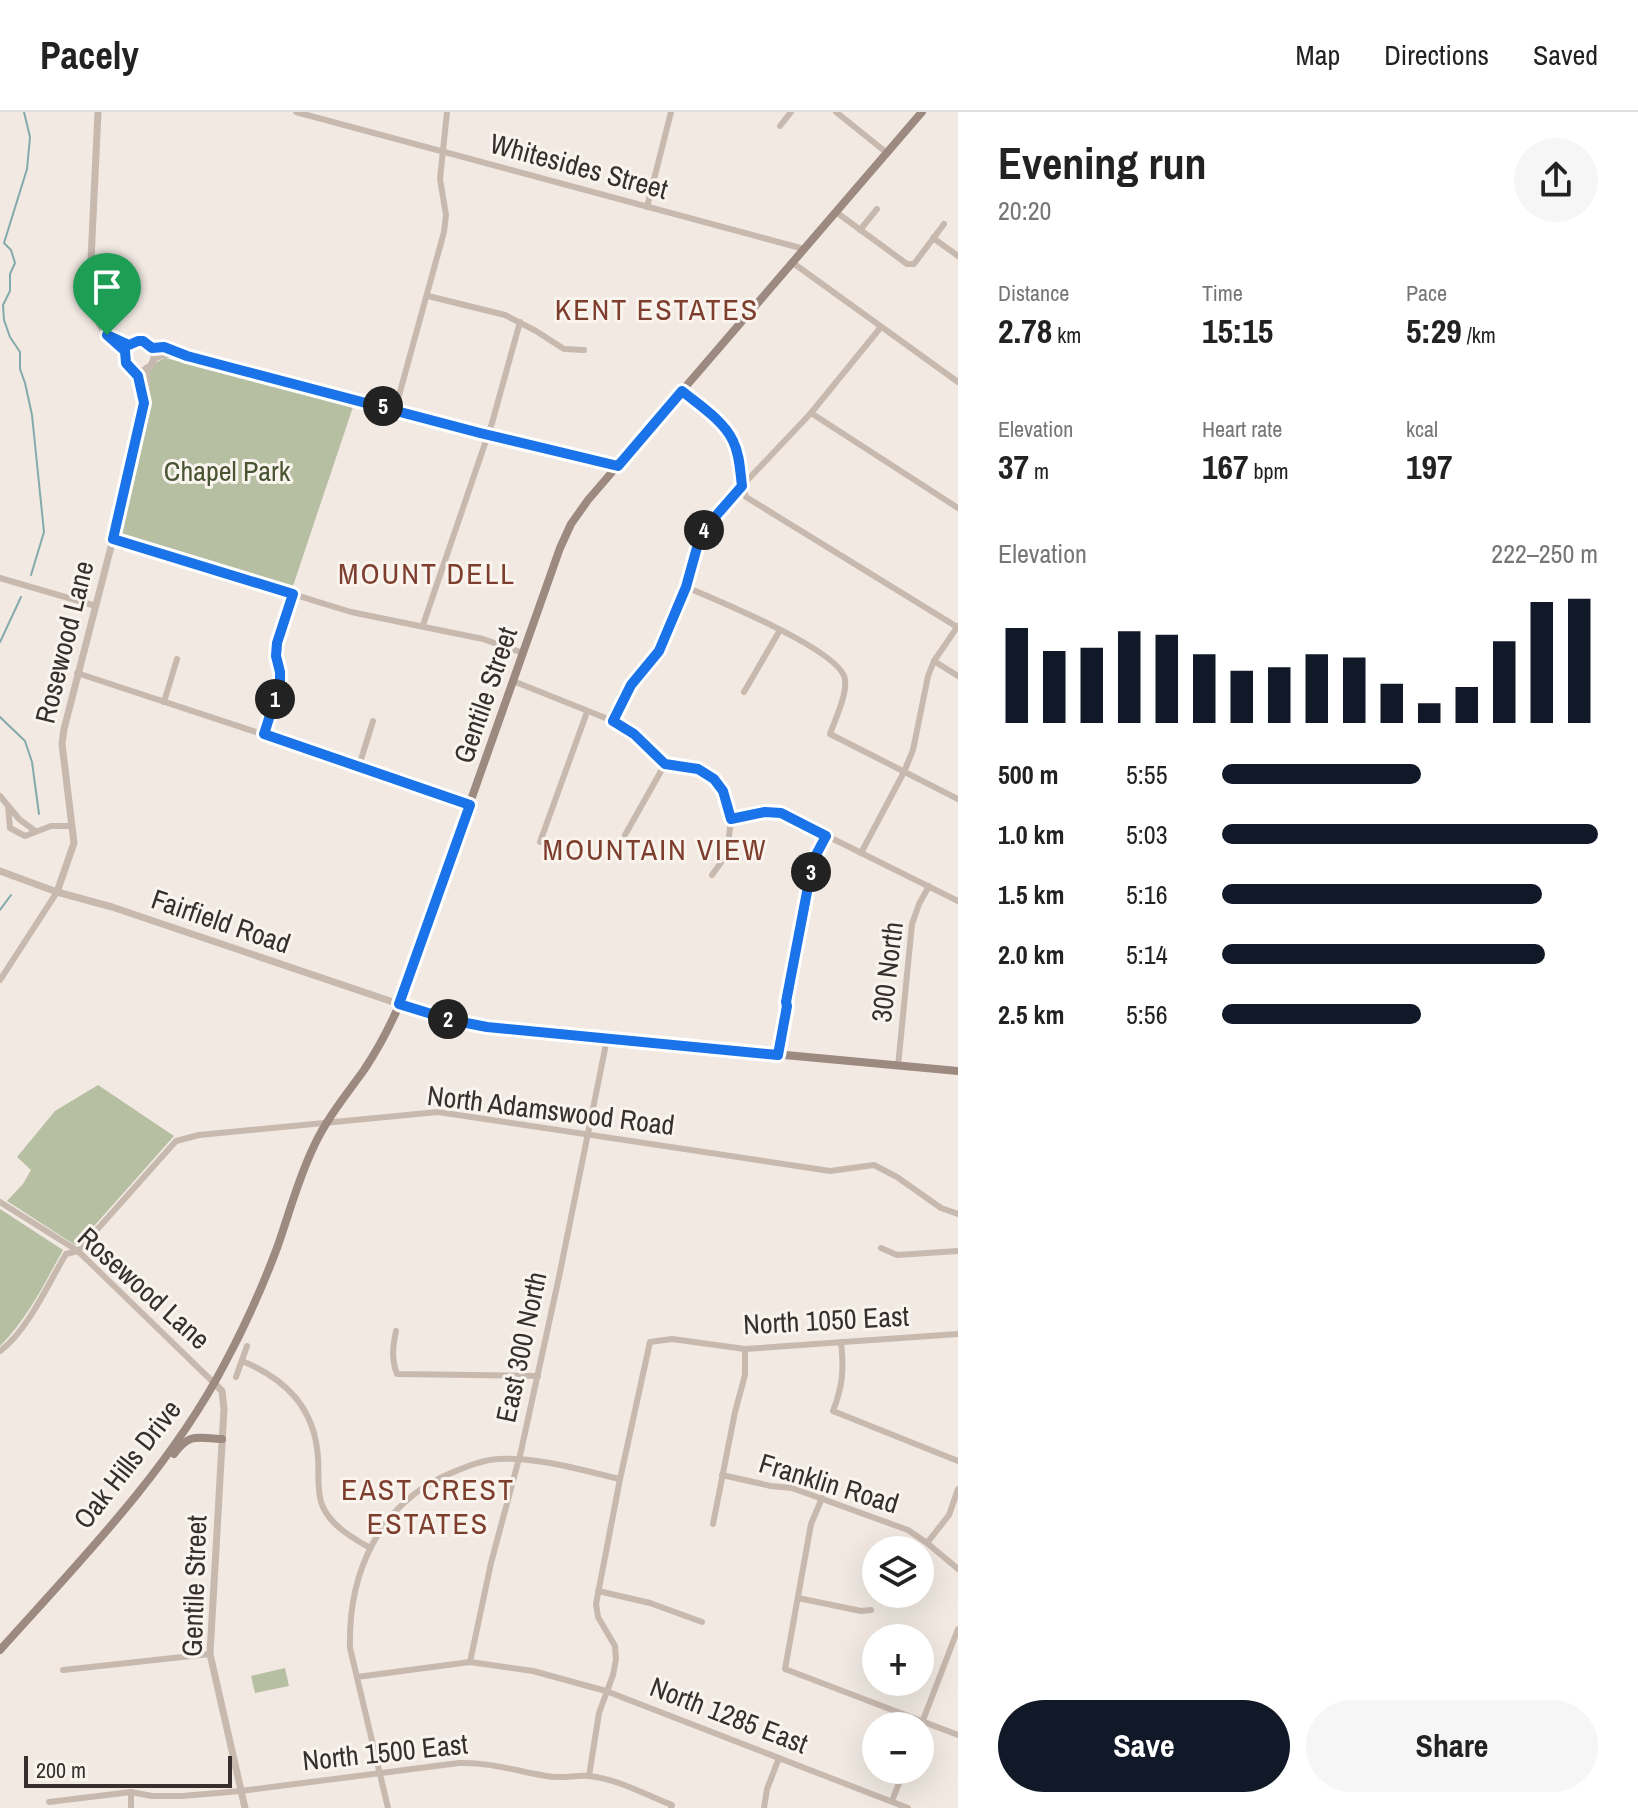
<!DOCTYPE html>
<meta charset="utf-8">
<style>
:root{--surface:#fff;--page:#f6f6f6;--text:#222;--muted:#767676;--line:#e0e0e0;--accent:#111827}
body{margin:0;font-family:"Archivo Narrow",sans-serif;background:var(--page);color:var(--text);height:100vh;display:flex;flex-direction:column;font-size:30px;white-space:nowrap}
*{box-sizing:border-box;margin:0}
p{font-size:26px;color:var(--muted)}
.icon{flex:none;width:44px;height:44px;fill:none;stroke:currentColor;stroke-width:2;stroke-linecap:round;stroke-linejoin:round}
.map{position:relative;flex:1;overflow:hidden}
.sheet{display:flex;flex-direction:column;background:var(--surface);width:680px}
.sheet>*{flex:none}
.tools{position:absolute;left:862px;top:1424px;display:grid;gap:16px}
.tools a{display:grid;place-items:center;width:72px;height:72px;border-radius:50%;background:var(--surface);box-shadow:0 8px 32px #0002;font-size:40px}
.scale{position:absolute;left:24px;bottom:20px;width:208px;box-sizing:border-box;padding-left:8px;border:4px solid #382f2c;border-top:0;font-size:22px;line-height:28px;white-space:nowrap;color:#382f2c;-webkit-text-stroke:6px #f9f4ee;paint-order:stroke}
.pin{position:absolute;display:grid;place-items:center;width:68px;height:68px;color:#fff;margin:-82px -34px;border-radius:50% 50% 50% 0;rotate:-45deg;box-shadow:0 0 8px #0007}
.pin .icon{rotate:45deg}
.km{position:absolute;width:40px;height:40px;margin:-20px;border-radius:50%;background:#222;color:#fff;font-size:22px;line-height:40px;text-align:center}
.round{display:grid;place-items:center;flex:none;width:84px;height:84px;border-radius:42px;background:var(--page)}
.overview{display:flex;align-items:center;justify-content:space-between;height:136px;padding:0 40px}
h1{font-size:44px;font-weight:700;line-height:60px}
.metrics{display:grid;grid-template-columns:repeat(3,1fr);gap:12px;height:136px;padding:8px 40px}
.metrics div{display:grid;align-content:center}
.metrics b{font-size:34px;font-weight:700}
.metrics small{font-size:22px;font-weight:400}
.metrics p{font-size:22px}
.chart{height:224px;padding:16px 40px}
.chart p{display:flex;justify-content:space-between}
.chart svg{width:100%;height:144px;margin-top:8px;stroke:var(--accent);stroke-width:6}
.button{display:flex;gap:16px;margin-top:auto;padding:16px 40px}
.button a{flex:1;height:92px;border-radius:48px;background:var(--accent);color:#fff;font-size:32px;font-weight:700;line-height:92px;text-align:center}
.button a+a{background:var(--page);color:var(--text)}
ul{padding:0 40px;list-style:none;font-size:26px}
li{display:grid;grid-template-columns:128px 96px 1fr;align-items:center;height:60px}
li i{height:20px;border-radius:10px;background:var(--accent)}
header{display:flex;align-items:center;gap:48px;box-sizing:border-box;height:112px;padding:0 40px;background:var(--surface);border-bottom:2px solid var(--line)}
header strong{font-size:38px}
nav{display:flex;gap:44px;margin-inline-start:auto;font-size:28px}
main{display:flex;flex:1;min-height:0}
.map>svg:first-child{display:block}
.green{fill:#b7bfa3}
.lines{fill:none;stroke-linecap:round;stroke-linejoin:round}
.stream{stroke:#84abab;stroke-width:2}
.minor{stroke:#c8b9af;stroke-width:6}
.tertiary{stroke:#c8b9af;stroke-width:7}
.secondary{stroke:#9c8980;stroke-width:8}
.route-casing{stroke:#fff;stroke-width:16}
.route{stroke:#1a73e8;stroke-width:10}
.labels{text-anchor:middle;stroke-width:6;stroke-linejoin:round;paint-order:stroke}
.street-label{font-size:28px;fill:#382f2c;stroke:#f9f4ee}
.park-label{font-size:28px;fill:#495432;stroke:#f9f4ee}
.neighbourhood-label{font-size:30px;letter-spacing:2px;fill:#7e3e2e;stroke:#f9f4ee}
</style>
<header>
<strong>Pacely</strong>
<nav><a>Map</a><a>Directions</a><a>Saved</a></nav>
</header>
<main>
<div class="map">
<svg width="958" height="1696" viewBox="0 0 958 1696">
<rect width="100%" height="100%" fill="#f1e9e2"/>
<g class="green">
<path d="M 165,246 L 353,295 L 293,474 L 120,421 L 148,282 L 148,258 L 153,252 Z"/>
<path d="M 98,973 L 174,1024 L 79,1131 L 75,1133 L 7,1089 L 23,1072 L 31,1058 L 17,1045 L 55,999 Z"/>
<path d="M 0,1097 L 63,1138 C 44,1172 28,1206 0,1234 Z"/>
<path d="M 285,1556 L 289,1574 L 255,1581 L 251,1564 Z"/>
</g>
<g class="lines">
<g class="stream">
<path d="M 24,0 L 30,25 L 27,57 L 4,131 L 11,138 L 15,151 L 10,162 L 10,179 L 3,193 L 4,208 L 10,225 L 20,240 L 20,257 L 25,271 L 32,303 L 44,420 L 31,463"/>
<path d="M 0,530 L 21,485"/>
<path d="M 0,605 L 25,629 L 32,650 L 39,702"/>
<path d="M 0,798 L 11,783"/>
</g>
<g class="minor">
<path d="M 296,0 L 804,137"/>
<path d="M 836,0 L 887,41"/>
<path d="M 780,14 L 791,0"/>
<path d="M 647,95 L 671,0"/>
<path d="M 836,100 L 907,152 L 914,152 L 944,112"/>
<path d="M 860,118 L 877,97"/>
<path d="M 933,126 L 958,144"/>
<path d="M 793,151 L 958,270"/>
<path d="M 428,184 L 505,203 L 536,219 L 564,237 L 584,238"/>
<path d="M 152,236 L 164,235 L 187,244 L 240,258 L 487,322 L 618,354"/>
<path d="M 154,247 L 164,243 L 180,243"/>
<path d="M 682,279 C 702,296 731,314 737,341 C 741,355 741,370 746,385 L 957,515"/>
<path d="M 395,298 L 444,120 L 446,103 L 440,67 L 447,0"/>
<path d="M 811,301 L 958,396"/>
<path d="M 113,427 L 351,500 L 483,527 L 523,541"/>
<path d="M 0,466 L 96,494"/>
<path d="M 686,475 C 714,487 843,539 845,568 C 847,583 835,608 830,622 L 958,687"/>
<path d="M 423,513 L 492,311 L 520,210"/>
<path d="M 934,549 L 958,564"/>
<path d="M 77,561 L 359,654 L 470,693"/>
<path d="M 513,569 L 613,609 L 634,622 L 665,652 L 698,657 L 714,667 L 723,679 L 731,707 L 727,742 L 712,763"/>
<path d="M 744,580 L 780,518"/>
<path d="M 164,590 L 177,547"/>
<path d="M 613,609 L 631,573 L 659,539 L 686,475 L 701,421 L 742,374 L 811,301 L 881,215"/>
<path d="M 264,622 L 280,572 L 280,560 L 276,544 L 277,531 L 293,482"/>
<path d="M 359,654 L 373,609"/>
<path d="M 0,684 L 19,707 L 35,719"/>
<path d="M 8,694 L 10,716 L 25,724 L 51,714 L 72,714"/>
<path d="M 731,707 L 765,700 L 781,701 L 958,789"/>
<path d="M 625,723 L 665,652"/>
<path d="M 540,730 L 587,600"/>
<path d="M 861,741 L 904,660 L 913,638 L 928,564 L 934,549 L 958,514"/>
<path d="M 0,868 L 57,780"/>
<path d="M 778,943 L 787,894 L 786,890 L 811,759 L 817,741 L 826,724"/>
<path d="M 898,954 L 912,812 L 919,792 L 929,774"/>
<path d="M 0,1090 L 78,1139 L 214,1271"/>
<path d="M 881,1136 L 897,1143 L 958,1139"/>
<path d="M 396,1219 C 393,1234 391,1247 397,1262 L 538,1264"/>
<path d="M 841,1230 C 844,1258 843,1273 833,1299 L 958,1349"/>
<path d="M 0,1239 C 27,1220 49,1170 66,1142 L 78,1139 L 176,1029 L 199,1023 L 438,1000 L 830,1059 L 874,1053 L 897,1065 L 941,1096 L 958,1102"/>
<path d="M 242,1249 C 286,1267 315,1296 318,1346 C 319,1360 317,1376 321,1390 C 328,1412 351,1425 370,1436"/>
<path d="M 236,1265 L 247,1234"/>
<path d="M 722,1363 L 771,1374 L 792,1376 L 908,1418 L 927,1431 L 958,1457"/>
<path d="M 822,1386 L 811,1412 L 785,1557 L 958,1623"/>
<path d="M 713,1412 L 735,1300 L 745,1263 L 745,1237"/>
<path d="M 927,1431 L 949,1403 L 958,1377"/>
<path d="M 598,1479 L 650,1491 L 702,1510"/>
<path d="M 798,1486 L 861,1499 L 871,1498"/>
<path d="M 470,1550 L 491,1451 L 521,1339 L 559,1165 L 607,927"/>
<path d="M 63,1558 L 210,1542"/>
<path d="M 357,1565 L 470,1550 L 533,1559 L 606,1579 L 908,1696"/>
<path d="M 920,1616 L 958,1517"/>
<path d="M 589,1664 L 599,1601 L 613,1563 L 616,1547 L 615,1534 L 598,1505 L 596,1492 L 620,1367 L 650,1230 L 672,1227 L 745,1237 L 958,1222"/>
<path d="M 131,1680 L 131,1696"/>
<path d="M 892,1689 L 904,1658"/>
<path d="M 49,1690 L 131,1680 L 152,1684 L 182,1684 L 241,1679 L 459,1651 C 489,1650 517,1659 546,1664 C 561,1667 575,1663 589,1664 C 618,1667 646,1683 672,1693 L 671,1696"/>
<path d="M 388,1696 L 350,1536 C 348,1461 379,1391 451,1361 C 466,1355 482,1348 498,1347 C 539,1345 580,1358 620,1367"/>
<path d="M 764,1696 L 767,1677 L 779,1646"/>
</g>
<g class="tertiary">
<path d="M 98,0 L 89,190 C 98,213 105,223 125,239"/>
<circle cx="139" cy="244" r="15"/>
<path d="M 134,259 L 138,264 L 143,289"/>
<path d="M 0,759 L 57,780 L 112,795 L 399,892"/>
<path d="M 57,780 L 74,731 L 62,632 L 64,617 L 113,427 L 146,281 L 147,256"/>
<path d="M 214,1271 L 222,1279 L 224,1297 L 210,1542 L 245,1696"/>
</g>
<g class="secondary">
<path d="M 399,892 L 451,908 L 493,916 L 958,959"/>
<path d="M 174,1342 C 190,1320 198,1326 222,1327"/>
<path d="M 0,1538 C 79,1450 169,1358 224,1253 C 244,1216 262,1176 277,1136 C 289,1102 298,1067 314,1034 C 327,1006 346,983 364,958 C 376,940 387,920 396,900 L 560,436 L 571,412 L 588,388 L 922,0"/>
</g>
</g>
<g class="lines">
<defs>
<path id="route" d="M 107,223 L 129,233 L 138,229 L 143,229 L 152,236 L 164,235 L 187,244 L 240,258 L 480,321 L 618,354 L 682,279 C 699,293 724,309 733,329 C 740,343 740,359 742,374 L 701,421 L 686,475 L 659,539 L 631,573 L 613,609 L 634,622 L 665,652 L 698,657 L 714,667 L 723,679 L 731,707 L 765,700 L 781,701 L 826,724 L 817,741 L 811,759 L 786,890 L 787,894 L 778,943 L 487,915 L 451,908 L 399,892 L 470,693 L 264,622 L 280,572 L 280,560 L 276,544 L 277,531 L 293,482 L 113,427 L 144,291 L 138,264 L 126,251 L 125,239 Z"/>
</defs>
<use href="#route" class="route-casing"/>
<use href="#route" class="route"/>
</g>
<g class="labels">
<g class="street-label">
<text transform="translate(579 54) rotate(15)" y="10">Whitesides Street</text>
<text transform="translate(64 530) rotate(-76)" y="10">Rosewood Lane</text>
<text transform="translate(485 583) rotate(-71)" y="10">Gentile Street</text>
<text transform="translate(221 809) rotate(19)" y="10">Fairfield Road</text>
<text transform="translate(887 860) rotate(-83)" y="10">300 North</text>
<text transform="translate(551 998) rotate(7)" y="10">North Adamswood Road</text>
<text transform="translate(144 1176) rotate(42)" y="10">Rosewood Lane</text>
<text transform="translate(826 1208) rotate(-3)" y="10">North 1050 East</text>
<text transform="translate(521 1235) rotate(-78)" y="10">East 300 North</text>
<text transform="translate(127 1352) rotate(-52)" y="10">Oak Hills Drive</text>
<text transform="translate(829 1371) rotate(17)" y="10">Franklin Road</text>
<text transform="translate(194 1474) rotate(-88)" y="10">Gentile Street</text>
<text transform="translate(729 1603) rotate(21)" y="10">North 1285 East</text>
<text transform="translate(385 1640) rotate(-6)" y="10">North 1500 East</text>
</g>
<g class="park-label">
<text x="227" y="369">Chapel Park</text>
</g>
<g class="neighbourhood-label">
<text x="657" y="208">KENT ESTATES</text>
<text x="427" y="472">MOUNT DELL</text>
<text x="655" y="748">MOUNTAIN VIEW</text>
<text x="428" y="1388">EAST CREST<tspan x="428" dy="34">ESTATES</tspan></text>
</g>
</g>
</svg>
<div class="tools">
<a><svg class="icon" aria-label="layers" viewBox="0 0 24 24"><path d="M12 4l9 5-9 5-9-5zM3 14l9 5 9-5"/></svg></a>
<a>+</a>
<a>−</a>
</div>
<div class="scale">200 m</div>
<div class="pin" style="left:107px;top:223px;background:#1e9e55"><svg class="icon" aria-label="arrive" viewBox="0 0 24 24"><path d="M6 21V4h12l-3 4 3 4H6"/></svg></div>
<b class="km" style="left:275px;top:587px">1</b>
<b class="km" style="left:448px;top:907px">2</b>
<b class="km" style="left:811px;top:760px">3</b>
<b class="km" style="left:704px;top:418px">4</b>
<b class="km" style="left:383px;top:294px">5</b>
</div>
<section class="sheet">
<div class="overview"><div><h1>Evening run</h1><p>20:20</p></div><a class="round"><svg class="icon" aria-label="share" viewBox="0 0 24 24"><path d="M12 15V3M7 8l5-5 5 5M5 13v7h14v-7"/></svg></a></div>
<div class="metrics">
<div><p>Distance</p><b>2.78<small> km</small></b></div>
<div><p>Time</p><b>15:15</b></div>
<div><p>Pace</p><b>5:29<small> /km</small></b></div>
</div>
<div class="metrics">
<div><p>Elevation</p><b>37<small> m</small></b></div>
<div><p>Heart rate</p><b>167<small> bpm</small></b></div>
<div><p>kcal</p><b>197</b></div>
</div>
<div class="chart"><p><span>Elevation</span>222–250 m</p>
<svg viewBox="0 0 160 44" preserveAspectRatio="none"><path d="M5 44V15M15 44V22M25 44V21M35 44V16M45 44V17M55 44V23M65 44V28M75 44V27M85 44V23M95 44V24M105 44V32M115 44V38M125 44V33M135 44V19M145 44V7M155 44V6"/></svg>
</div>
<ul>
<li><b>500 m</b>5:55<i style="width:53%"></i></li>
<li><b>1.0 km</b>5:03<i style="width:100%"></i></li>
<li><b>1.5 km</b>5:16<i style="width:85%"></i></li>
<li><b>2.0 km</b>5:14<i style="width:86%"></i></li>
<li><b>2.5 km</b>5:56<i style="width:53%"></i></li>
</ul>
<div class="button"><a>Save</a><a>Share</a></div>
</section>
</main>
